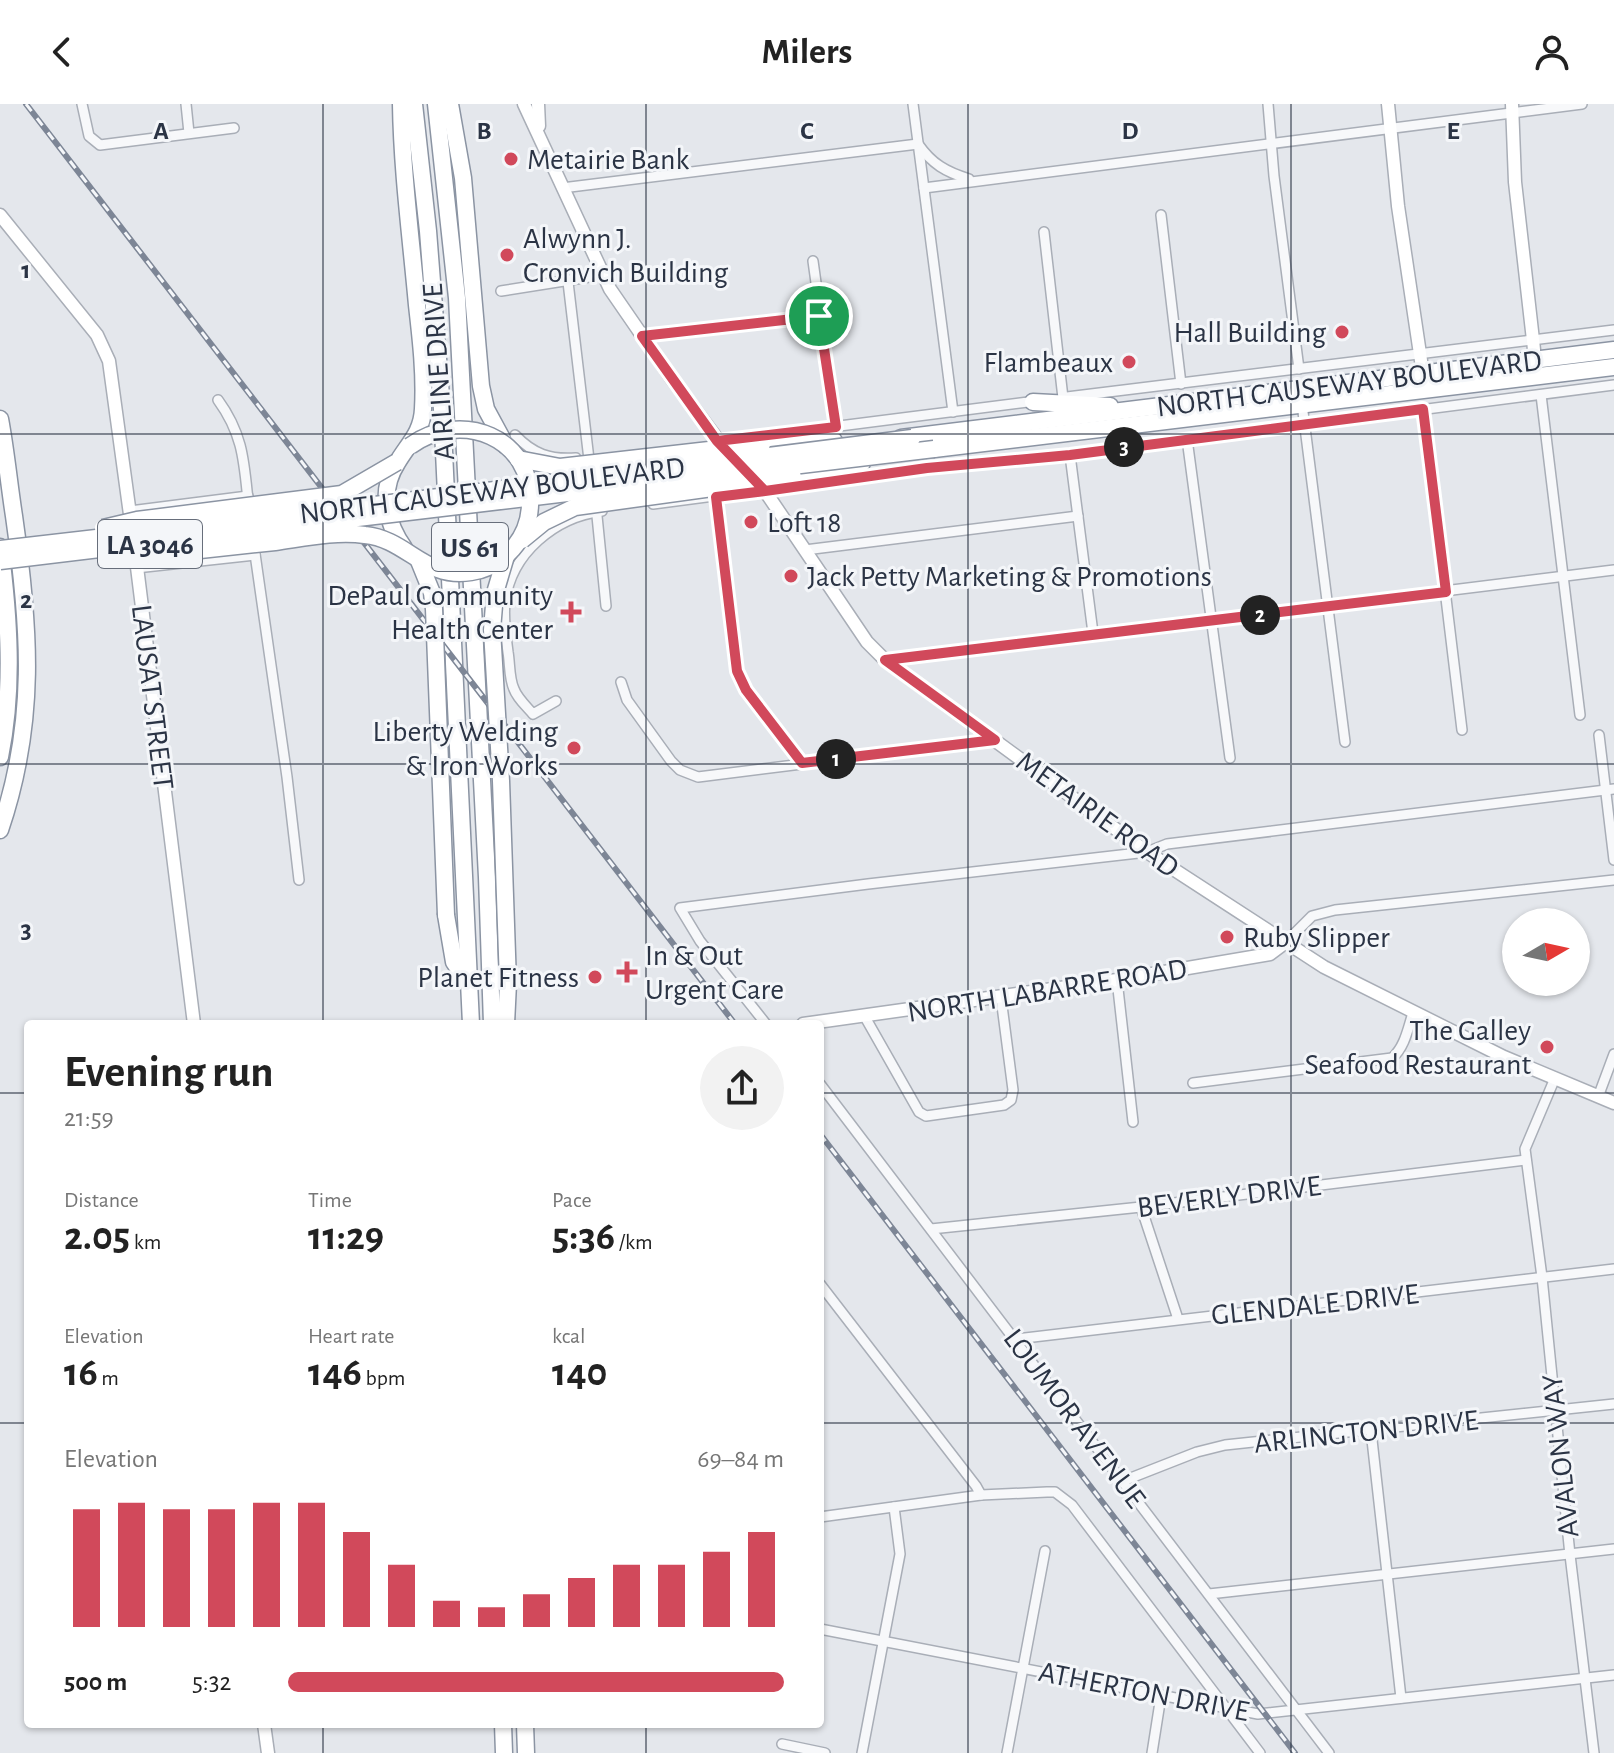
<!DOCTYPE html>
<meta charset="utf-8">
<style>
:root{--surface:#fff;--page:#f2f2f2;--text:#222;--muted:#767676;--accent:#d1495b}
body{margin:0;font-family:"Alegreya Sans",sans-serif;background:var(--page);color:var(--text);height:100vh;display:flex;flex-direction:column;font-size:30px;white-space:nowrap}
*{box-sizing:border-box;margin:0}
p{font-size:26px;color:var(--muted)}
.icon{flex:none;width:44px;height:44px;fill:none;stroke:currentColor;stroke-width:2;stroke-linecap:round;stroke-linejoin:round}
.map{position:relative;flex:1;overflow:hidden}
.drawer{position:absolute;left:24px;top:916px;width:800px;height:708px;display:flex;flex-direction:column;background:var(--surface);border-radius:8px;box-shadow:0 2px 6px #0004}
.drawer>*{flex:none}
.needle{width:52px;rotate:81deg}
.controls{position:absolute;left:1502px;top:804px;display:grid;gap:16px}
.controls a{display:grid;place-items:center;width:88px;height:88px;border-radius:50%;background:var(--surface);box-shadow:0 2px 6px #0004;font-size:40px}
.pin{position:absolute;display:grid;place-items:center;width:68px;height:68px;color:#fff;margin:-34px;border:4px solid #fff;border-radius:50%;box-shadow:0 2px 8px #0007}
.km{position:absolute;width:40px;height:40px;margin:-20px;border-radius:50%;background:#222;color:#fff;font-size:22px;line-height:40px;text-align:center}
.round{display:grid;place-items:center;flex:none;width:84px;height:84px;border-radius:42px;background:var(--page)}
.head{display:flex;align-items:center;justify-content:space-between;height:136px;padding:0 40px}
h1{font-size:44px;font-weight:700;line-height:60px}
.figures{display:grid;grid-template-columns:repeat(3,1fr);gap:12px;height:136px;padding:8px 40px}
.figures div{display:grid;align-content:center}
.figures b{font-size:40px;font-weight:700}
.figures small{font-size:22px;font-weight:400}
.figures p{font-size:22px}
.chart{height:224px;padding:16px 40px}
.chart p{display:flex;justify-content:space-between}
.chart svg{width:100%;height:144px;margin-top:8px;stroke:var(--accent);stroke-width:6}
ul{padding:0 40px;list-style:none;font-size:26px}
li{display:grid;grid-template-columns:128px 96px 1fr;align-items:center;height:60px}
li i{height:20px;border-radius:10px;background:var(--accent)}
header{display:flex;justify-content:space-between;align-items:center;height:104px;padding:0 40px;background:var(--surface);font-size:36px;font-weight:700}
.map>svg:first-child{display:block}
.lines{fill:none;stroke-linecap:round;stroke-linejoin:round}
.street-casing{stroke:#a9aeb7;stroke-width:12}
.secondary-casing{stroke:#a9aeb7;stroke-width:15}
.highway-casing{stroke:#8b94a3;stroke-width:19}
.street{stroke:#f7f8fa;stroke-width:9}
.secondary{stroke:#fff;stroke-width:12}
.highway{stroke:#fff;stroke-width:16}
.rail-casing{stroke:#7d8696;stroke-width:6}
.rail{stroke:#f4f6f9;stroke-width:3;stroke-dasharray:9;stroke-linecap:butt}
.highway-bridge-casing{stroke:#8b94a3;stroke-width:19;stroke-linecap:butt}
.highway-bridge{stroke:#fff;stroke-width:16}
.route-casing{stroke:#fff;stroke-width:16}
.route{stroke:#d1495b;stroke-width:10}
.grid{fill:none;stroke:#2b3445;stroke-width:2;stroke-opacity:0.55}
.poi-dot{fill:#d1495b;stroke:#f4f6f9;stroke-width:3}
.labels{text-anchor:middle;stroke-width:6;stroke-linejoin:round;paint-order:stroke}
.shield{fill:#f4f6f9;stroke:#676e7b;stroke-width:2}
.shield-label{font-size:28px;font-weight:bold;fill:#2b3445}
.poi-label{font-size:30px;fill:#2b3445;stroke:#f4f6f9;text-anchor:start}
.street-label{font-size:30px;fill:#2b3445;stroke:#f4f6f9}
.grid-label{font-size:26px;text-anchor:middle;font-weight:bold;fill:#2b3445;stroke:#f4f6f9;stroke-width:6;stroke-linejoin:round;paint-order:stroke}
</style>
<header><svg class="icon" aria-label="back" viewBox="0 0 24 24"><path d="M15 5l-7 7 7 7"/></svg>Milers<svg class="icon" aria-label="person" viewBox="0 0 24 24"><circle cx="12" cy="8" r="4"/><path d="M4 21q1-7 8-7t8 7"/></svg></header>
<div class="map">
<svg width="1614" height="1649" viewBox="0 0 1614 1649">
<rect width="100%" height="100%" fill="#e4e7ec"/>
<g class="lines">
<defs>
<g id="street">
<path d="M 82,0 L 89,32 L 100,41 L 234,24"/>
<path d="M 186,0 L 189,29"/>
<path d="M 913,0 L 953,308"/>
<path d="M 1268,0 L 1274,72 L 1299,265"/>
<path d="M 562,84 L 918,40 C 932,60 946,68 969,75"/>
<path d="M 924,84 L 1582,0"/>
<path d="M 1161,111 L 1181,280"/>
<path d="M 1044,128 L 1063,294"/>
<path d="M 813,157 L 836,323"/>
<path d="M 568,178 L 590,364"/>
<path d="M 501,187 L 602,171"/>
<path d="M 642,232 L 819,212"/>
<path d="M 1541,291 L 1580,611"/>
<path d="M 1067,293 L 1614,226"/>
<path d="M 218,296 C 245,333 244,362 249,406"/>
<path d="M 1302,300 L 1345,638"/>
<path d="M 1423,305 L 1462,626"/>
<path d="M 515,331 C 533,350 550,356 576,354"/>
<path d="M 1187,335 L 1230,654"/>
<path d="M 714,338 L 1036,297"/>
<path d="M 1070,351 L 1093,529"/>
<path d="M 716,393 L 737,567 L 746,586 L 802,659"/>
<path d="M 653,400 L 927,364 L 1070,351 L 1614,281"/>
<path d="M 596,402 L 606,502"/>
<path d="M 130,407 L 248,392"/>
<path d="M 253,436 L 287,673 L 299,776"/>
<path d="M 805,446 L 1078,412"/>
<path d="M 136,464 L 255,451"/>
<path d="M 885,556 L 1614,466"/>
<path d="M 621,578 L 627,596 L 671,657 L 680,666 L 698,673 L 995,636"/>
<path d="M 556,597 L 533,610 C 527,603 517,594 514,585 C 509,575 510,559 508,548 C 506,532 503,515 505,498 C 511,449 555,413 602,407"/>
<path d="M 1599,631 L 1614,756"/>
<path d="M 1286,838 L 1312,812 L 1335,806 L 1614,776"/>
<path d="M 1117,876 L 1133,1018"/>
<path d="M 865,913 L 919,1008 L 926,1012 L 1004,1001 L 1011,996 L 1013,986 L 1001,894"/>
<path d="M 766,920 L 700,837 L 680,804 L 868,780 L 1147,748 L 1167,740 L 1614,685"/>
<path d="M 1555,974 L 1525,1045 L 1542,1173 L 1570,1451 L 1594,1649"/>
<path d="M 1193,979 L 1392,954 C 1405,943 1408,924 1413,909"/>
<path d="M 820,980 L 1329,1649"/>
<path d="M 1598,993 L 1614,950"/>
<path d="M 1141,1103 L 1178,1215"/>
<path d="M 931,1125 L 1141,1103 L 1526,1056"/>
<path d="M 820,1180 L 976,1382 L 981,1391"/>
<path d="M 1016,1235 L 1614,1165"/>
<path d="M 1371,1327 L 1401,1594"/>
<path d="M 1123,1377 L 1197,1348 L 1225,1341 L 1614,1300"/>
<path d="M 820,1413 L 981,1391 L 1047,1388 L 1055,1388 L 1072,1401 L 1260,1649"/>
<path d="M 1209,1490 L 1614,1445"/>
<path d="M 820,1525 L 1258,1610 L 1614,1571"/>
<path d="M 782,1640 L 825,1649"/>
<path d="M 862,1649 L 900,1450 L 894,1403"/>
<path d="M 1007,1649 L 1045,1447"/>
<path d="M 1152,1649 L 1161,1592"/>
</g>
<g id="secondary">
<path d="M 524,0 L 610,185 L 672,275 L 727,348"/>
<path d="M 538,0 L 539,22"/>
<path d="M 1388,0 L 1398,102 L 1423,270 L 1427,276"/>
<path d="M 1512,0 L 1515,78 L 1533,236 L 1535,256 L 1533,262"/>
<path d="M 0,111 L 97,231 L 109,257 L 132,425"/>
<path d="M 754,376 L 765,387 L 867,538 L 885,556 L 1147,748 L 1324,863 L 1504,953 L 1614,999"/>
<path d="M 135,447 L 194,920"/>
<path d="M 803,920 L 1117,876 L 1270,850 L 1286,838"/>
<path d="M 264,1620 L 268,1649"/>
</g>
<g id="highway">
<path d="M 401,0 C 402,67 411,134 417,201 C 421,236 425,271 423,305 C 422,329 408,340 397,359 C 379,387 386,419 404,444"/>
<path d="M 414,0 L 428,127 L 442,305 L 471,920"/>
<path d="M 436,0 L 457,194 L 487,773 L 492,920"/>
<path d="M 450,0 L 463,74 L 481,282 L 486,305 L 506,342"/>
<path d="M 1033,298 L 1110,302"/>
<path d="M 0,315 C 6,347 9,380 14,412 C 30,524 37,617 0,726"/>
<path d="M 901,334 L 1614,246"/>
<path d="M 762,340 L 834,337"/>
<path d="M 934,345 L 1614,263"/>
<path d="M 793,373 L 862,359"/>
<path d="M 0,653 C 14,585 9,512 0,443"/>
<path d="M 446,811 L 454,858 L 469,880"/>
<path d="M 506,920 L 508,879"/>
<path d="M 503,1620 L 504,1649"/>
<path d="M 525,1620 L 526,1649"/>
</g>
</defs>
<use href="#street" class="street-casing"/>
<use href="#secondary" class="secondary-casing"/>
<use href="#highway" class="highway-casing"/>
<use href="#street" class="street"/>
<use href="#secondary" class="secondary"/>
<use href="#highway" class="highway"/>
<defs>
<g id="rail">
<path d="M 26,0 L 735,920"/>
<path d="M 820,1030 L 1295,1649"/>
</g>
</defs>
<use href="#rail" class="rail-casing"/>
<use href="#rail" class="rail"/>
<defs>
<g id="highway-bridge">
<path d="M 518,355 L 560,363 L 762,340"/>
<path d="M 103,424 L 137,416 L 342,390 L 397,358"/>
<path d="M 522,436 L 544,418 L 575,403 L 793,373"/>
<path d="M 0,445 L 270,414 L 912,334"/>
<path d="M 506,452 L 495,489 L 492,526 L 501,677 L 508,879"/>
<path d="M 110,453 L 136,453 C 182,448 228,443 275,438 C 304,434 335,427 365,431 C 407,435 425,476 471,468 C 504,463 529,434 530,401 C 534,333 461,305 410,342"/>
<path d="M 0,457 L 934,345"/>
<path d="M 419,457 L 432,489 L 434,505 L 446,811"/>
</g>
</defs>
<use href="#highway-bridge" class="highway-bridge-casing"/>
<use href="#highway-bridge" class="highway-bridge"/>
</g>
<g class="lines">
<defs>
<path id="route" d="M 819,212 L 836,323 L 717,337 L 765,387 L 716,393 L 737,567 L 746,586 L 802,659 L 995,636 L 885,556 L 1446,488 L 1423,305 L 1070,351 L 927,364 L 765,387 L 717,337 L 642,232 L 819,212"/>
</defs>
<use href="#route" class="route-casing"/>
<use href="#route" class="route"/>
</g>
<path class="grid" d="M 323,0 L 323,920M 646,0 L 646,920M 968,0 L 968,1649M 1291,0 L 1291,1649M 0,330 L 1614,330M 0,660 L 1614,660M 0,989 L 28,989M 820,989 L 1614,989M 0,1319 L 28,1319M 820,1319 L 1614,1319M 323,1620 L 323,1649M 646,1620 L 646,1649"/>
<g class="poi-dot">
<circle cx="511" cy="55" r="8"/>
<circle cx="507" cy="151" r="8"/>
<circle cx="1342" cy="228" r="8"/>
<circle cx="1129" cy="258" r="8"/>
<circle cx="751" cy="418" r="8"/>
<circle cx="791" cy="472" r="8"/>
<path d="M567 496h8v8h8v8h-8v8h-8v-8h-8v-8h8z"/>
<circle cx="574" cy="644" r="8"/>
<circle cx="1227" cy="833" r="8"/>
<path d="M623 856h8v8h8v8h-8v8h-8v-8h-8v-8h8z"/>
<circle cx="595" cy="873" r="8"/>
<circle cx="1547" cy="943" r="8"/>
</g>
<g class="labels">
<g class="shield">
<rect x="98" y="416" width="104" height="48" rx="6"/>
<rect x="432" y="419" width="76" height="48" rx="6"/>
</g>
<g class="shield-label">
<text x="150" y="450">LA 3046</text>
<text x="470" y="453">US 61</text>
</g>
<g class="poi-label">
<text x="527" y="65">Metairie Bank</text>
<text x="523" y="144">Alwynn J.<tspan x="523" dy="34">Cronvich Building</tspan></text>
<text x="1326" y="238" text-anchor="end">Hall Building</text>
<text x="1113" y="268" text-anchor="end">Flambeaux</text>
<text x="767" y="428">Loft 18</text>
<text x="807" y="482">Jack Petty Marketing &amp; Promotions</text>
<text x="553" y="501" text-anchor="end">DePaul Community<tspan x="553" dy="34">Health Center</tspan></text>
<text x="558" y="637" text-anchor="end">Liberty Welding<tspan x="558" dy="34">&amp; Iron Works</tspan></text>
<text x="1243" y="843">Ruby Slipper</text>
<text x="645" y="861">In &amp; Out<tspan x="645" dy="34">Urgent Care</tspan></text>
<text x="579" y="883" text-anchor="end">Planet Fitness</text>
<text x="1531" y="936" text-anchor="end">The Galley<tspan x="1531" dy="34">Seafood Restaurant</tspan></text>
</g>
<g class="street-label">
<text transform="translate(438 268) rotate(-94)" y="10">AIRLINE DRIVE</text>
<text transform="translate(1349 279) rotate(-7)" y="10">NORTH CAUSEWAY BOULEVARD</text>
<text transform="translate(492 386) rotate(-7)" y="10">NORTH CAUSEWAY BOULEVARD</text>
<text transform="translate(153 593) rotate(83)" y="10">LAUSAT STREET</text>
<text transform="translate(1098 710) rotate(36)" y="10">METAIRIE ROAD</text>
<text transform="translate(1047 886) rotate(-9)" y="10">NORTH LABARRE ROAD</text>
<text transform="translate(1229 1092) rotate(-7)" y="10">BEVERLY DRIVE</text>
<text transform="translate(1315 1200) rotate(-6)" y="10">GLENDALE DRIVE</text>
<text transform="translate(1075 1314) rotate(53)" y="10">LOUMOR AVENUE</text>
<text transform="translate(1366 1327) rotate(-6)" y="10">ARLINGTON DRIVE</text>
<text transform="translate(1560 1352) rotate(-96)" y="10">AVALON WAY</text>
<text transform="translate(1144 1587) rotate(11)" y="10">ATHERTON DRIVE</text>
</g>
</g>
<g class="grid-label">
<text x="161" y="35">A</text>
<text x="484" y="35">B</text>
<text x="807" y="35">C</text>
<text x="1130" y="35">D</text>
<text x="1453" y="35">E</text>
<text x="26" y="174">1</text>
<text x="26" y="504">2</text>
<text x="26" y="834">3</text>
</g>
</svg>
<div class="controls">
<a><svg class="needle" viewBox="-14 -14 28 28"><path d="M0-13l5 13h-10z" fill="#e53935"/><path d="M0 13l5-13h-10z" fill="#767676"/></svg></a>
</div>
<div class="pin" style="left:819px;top:212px;background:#1e9e55"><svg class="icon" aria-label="arrive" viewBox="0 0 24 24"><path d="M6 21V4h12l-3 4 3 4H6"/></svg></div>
<b class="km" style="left:836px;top:655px">1</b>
<b class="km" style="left:1260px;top:511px">2</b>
<b class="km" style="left:1124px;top:343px">3</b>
<section class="drawer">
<div class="head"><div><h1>Evening run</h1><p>21:59</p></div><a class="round"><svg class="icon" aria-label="share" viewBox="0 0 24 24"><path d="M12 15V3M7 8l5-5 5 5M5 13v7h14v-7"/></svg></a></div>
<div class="figures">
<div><p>Distance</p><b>2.05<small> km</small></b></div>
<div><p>Time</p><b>11:29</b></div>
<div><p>Pace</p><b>5:36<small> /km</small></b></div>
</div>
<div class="figures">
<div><p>Elevation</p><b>16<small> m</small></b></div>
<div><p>Heart rate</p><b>146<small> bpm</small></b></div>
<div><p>kcal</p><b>140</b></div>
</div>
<div class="chart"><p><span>Elevation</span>69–84 m</p>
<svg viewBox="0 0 160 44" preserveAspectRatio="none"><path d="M5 44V8M15 44V6M25 44V8M35 44V8M45 44V6M55 44V6M65 44V15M75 44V25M85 44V36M95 44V38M105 44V34M115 44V29M125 44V25M135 44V25M145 44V21M155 44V15"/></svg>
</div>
<ul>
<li><b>500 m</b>5:32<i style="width:100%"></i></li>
</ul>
</section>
</div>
